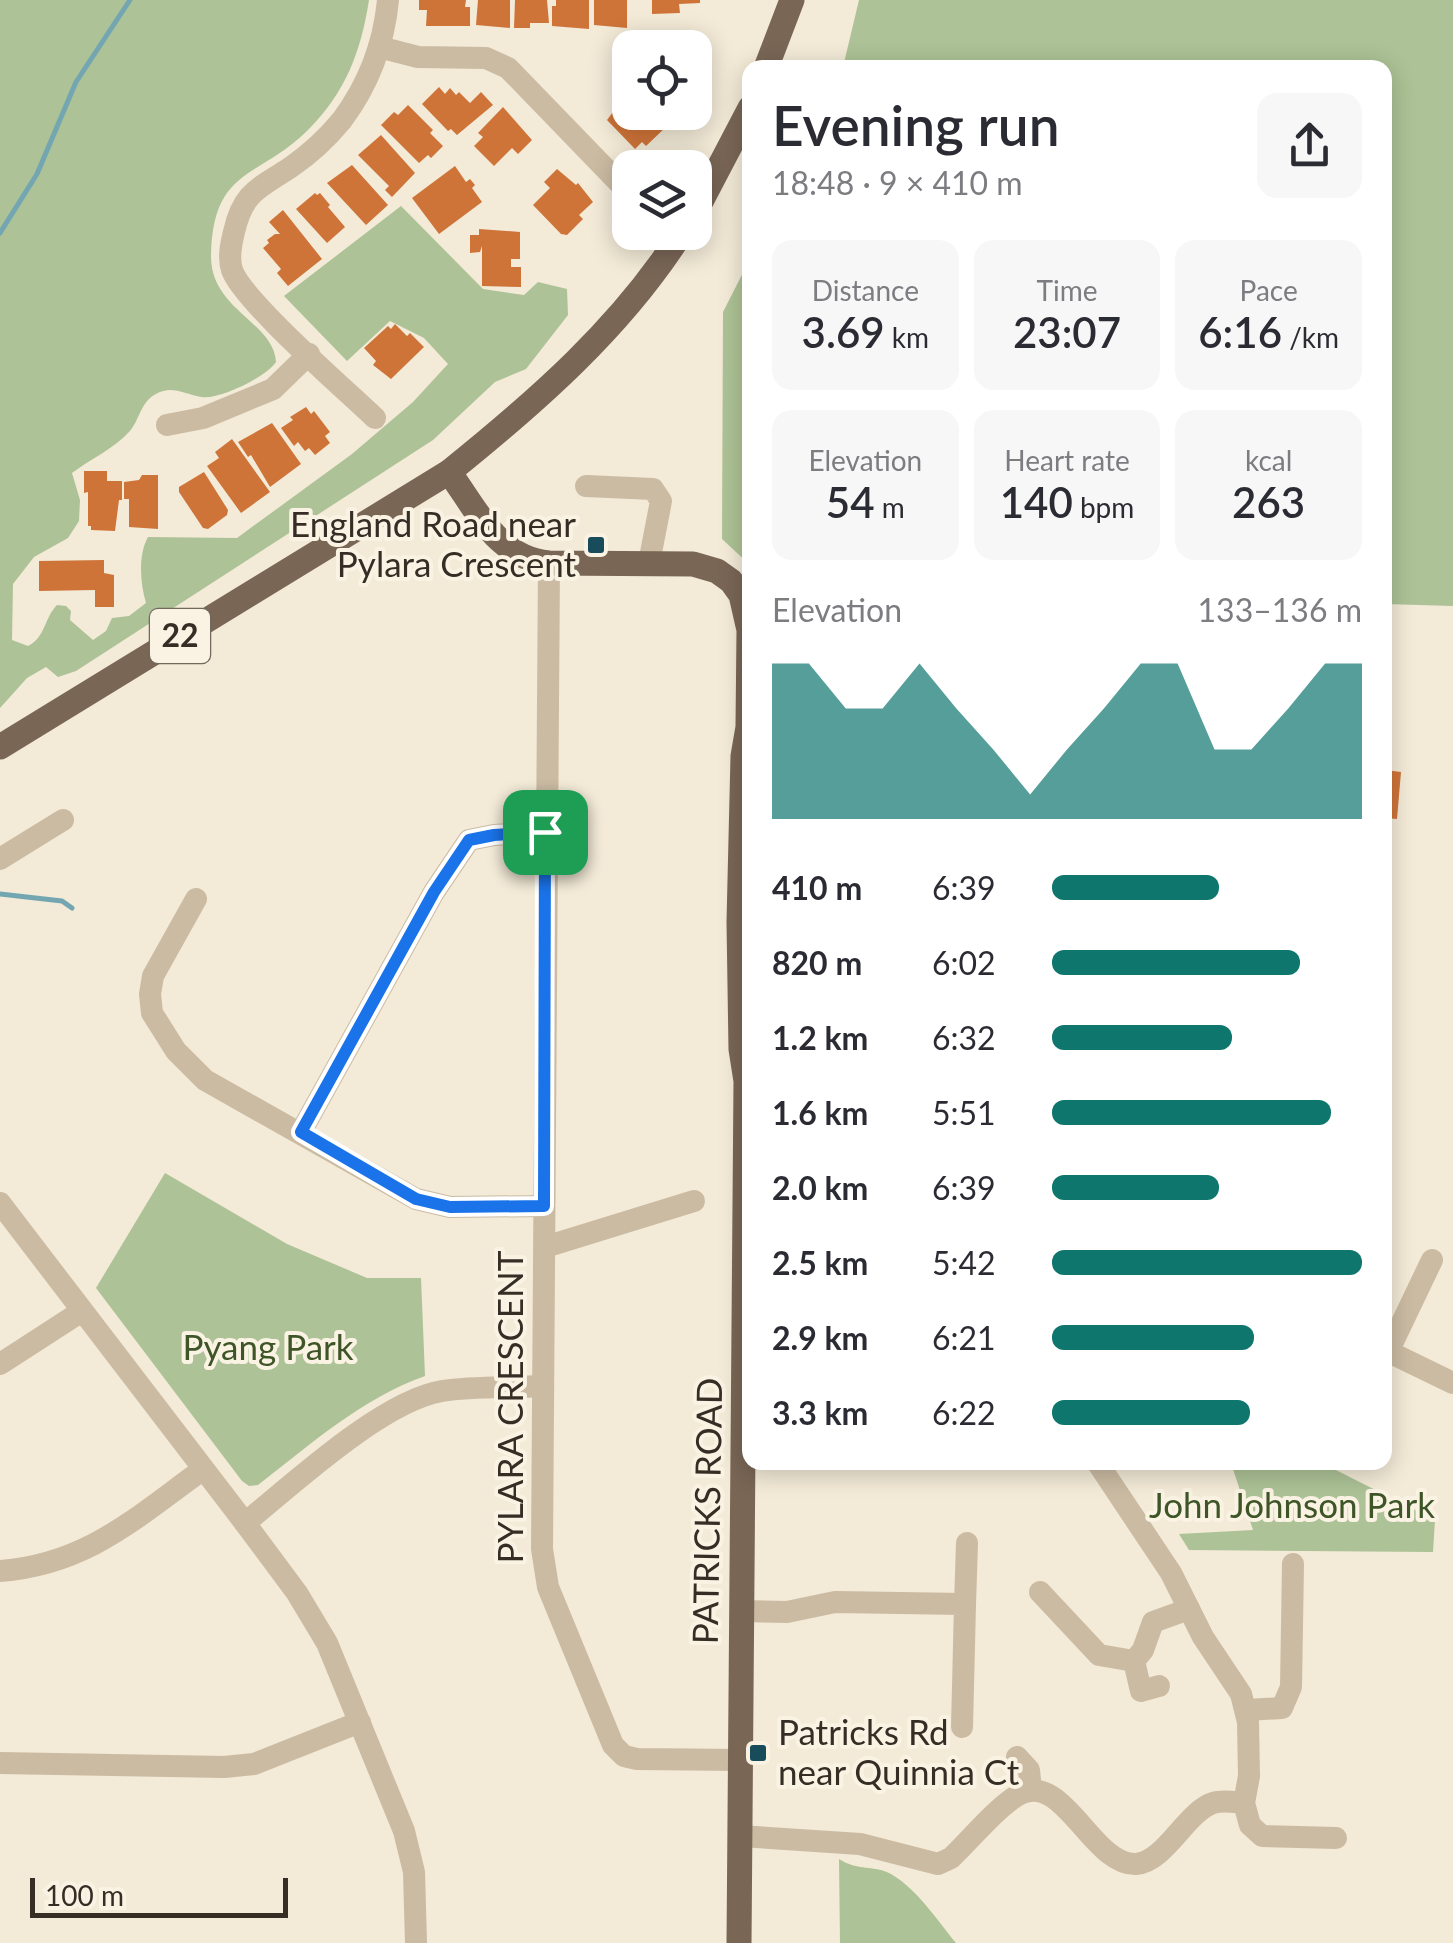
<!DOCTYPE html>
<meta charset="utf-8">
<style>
:root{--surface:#fff;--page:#f7f7f7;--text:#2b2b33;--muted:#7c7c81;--accent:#0f766e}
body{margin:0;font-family:Lato,sans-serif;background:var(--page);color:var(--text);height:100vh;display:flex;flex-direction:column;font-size:38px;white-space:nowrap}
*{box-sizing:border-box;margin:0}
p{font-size:32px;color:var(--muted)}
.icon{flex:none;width:55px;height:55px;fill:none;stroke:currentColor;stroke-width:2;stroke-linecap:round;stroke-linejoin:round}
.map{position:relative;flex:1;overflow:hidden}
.panel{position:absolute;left:742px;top:60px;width:650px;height:1410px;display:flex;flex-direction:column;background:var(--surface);border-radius:20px;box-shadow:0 5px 25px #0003}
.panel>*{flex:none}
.buttons{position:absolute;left:612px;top:30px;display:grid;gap:20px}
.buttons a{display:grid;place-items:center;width:100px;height:100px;border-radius:20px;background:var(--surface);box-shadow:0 5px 25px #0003;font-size:50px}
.scale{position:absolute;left:30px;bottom:25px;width:258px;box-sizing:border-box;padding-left:10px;border:5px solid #362d25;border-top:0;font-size:28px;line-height:35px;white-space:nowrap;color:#362d25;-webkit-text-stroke:8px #faf3e4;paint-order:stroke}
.pin{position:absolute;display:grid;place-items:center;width:85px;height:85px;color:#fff;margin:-42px;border-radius:20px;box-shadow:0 5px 15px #0006}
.round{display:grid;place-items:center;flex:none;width:105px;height:105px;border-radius:20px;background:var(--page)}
.headline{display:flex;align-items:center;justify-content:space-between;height:170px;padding:0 30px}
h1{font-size:55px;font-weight:600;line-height:75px}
.stats{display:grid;grid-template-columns:repeat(3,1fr);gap:15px;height:170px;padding:10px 30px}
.stats div{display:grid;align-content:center;border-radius:20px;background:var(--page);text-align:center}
.stats b{font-size:42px;font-weight:600}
.stats small{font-size:28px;font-weight:400}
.stats p{font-size:28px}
.chart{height:280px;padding:20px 30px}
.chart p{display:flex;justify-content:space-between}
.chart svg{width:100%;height:180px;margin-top:10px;fill:var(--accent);opacity:.7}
ul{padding:0 30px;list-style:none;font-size:32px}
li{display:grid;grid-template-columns:160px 120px 1fr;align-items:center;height:75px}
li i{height:25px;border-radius:12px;background:var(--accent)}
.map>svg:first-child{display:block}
.green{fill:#adc296}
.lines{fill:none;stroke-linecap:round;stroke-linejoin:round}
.stream{stroke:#74a6b2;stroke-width:5}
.building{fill:#cf7439}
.minor{stroke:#cbbba3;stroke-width:22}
.major{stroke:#796655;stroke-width:25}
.route-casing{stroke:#fff;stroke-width:20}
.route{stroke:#1a73e8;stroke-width:12}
.poi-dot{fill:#184c5a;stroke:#faf3e4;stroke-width:4}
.labels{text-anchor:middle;stroke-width:8;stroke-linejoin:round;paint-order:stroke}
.shield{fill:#faf3e4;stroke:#71685e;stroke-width:2.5}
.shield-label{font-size:32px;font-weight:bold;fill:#362d25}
.poi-label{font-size:35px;fill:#362d25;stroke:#faf3e4;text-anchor:end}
.park-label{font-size:35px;fill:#3e5527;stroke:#faf3e4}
.street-label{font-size:35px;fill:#362d25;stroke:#faf3e4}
</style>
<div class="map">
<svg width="1453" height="1943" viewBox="0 0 1453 1943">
<rect width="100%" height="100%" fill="#f3ead7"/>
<g class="green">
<path d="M 0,0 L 369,0 C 361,51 346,92 308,130 C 259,179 213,167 211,255 C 210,310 274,322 276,362 C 266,377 219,400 201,397 C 184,394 172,385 156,394 C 140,402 140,420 129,432 C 115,448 89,460 72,473 L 80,500 L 79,521 L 68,538 L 34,557 L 13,584 L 12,640 L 28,646 C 46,637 44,618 57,605 L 66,606 L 71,611 L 70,620 L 93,640 L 106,631 L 112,618 L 129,616 L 146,603 C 140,583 138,555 148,537 L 237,538 L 352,454 L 413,402 L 448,364 L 424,338 L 390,321 L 347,361 L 284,296 L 401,206 L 483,289 L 524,295 L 538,282 L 567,289 L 568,315 L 526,369 L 495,382 L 433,440 L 76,671 L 58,677 L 46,667 L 27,678 L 0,708 Z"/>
<path d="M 859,0 L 1453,0 L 1453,606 L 1385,604 L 1385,68 L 843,67 Z"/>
<path d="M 750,259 L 750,565 L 722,539 L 723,312 Z"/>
<path d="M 165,1173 L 287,1244 L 367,1278 L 421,1278 L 425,1376 C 361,1399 311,1444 258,1485 L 249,1486 L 242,1481 L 96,1288 Z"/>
<path d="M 1231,1463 L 1322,1463 L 1435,1520 L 1433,1552 L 1189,1550 L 1179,1534 L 1253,1530 Z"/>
<path d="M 839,1859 C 857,1871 875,1865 891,1874 C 918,1890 936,1919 956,1943 L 840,1943 Z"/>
</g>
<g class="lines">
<g class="stream">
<path d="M 0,233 L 37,174 L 76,82 L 130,0"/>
<path d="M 0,894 L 62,901 L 72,908"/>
</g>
</g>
<g class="building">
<path d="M 419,0 L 466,0 L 465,7 L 470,7 L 470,26 L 426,26 L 427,10 L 419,10 Z"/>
<path d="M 478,0 L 510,0 L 510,28 L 476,25 Z"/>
<path d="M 515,0 L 547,0 L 549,23 L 530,23 L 530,28 L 514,28 Z"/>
<path d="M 556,0 L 589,0 L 589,29 L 552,26 L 552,6 L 556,6 Z"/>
<path d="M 594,0 L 627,0 L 627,28 L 594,25 Z"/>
<path d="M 652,0 L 700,0 L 700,3 L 679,4 L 680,13 L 652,14 Z"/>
<path d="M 698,46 L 710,54 L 701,70 L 705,73 L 695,86 L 695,50 Z"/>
<path d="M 439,87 L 445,94 L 450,88 L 456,95 L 459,92 L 470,103 L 481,92 L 493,105 L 457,135 L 451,129 L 448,131 L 422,104 Z"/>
<path d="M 630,100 L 630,112 L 652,112 L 666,127 L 646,146 L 642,142 L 635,149 L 607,120 L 619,104 L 622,106 Z"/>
<path d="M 408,105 L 433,130 L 430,133 L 443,146 L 431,158 L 428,155 L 419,163 L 381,125 L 394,112 L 398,115 Z"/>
<path d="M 503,107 L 532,140 L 518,154 L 512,148 L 494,166 L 474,146 L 483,137 L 478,133 Z"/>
<path d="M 381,135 L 415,173 L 392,197 L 385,190 L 389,186 L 358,155 Z"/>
<path d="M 352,165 L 388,205 L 366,225 L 327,183 Z"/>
<path d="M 455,166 L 466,182 L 470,179 L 475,185 L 472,188 L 482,202 L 439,234 L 412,198 Z"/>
<path d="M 557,169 L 576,185 L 578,183 L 593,202 L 579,215 L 583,219 L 567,235 L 561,234 L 533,205 L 550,188 L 544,182 Z"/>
<path d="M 315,193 L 317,195 L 320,193 L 330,205 L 328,207 L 345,227 L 327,243 L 296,209 Z"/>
<path d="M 283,210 L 322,259 L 288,286 L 277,273 L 281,269 L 263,248 L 269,243 L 267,240 L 275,234 L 280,234 L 269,222 Z"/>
<path d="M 479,229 L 520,232 L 520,259 L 511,259 L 511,267 L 521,267 L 521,287 L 482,286 L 482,246 L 480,252 L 470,253 L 470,235 L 479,235 Z"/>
<path d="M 395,324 L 407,336 L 410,333 L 424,347 L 391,379 L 373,365 L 376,361 L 364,348 L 388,326 L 391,329 Z"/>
<path d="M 306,407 L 311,414 L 314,411 L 330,432 L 325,436 L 330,443 L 315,455 L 309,448 L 305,451 L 298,442 L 294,446 L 281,428 L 293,420 L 290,417 Z"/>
<path d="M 272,423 L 301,464 L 270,487 L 251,455 L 248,457 L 238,442 Z"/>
<path d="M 232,439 L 270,492 L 241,513 L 207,466 L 219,458 L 215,452 Z"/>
<path d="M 84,471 L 107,471 L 107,481 L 122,481 L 122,500 L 119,500 L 115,531 L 91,530 L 91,526 L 88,526 L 88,492 L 84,493 Z"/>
<path d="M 204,472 L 228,510 L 227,515 L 208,529 L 203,528 L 179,492 L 179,487 Z"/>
<path d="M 142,475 L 158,475 L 158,529 L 129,527 L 129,499 L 124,499 L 124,482 L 139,480 Z"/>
<path d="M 104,560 L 104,573 L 114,575 L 114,607 L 95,607 L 95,590 L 39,591 L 39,561 Z"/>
<path d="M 1385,770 L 1401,772 L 1397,819 L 1385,818 Z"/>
</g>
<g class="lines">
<g class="minor">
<path d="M 379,47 L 418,57 L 486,58 L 508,68 L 630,194"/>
<path d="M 375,418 C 347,391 242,300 232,270 C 228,258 231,244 234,232 C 243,191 260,188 291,167 C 310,154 328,137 342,120 C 368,85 384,43 388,0"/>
<path d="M 167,425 L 203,418 L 273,389 L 309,354"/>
<path d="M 586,486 L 653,489 L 661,501 L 649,563"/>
<path d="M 549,563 L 542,1549 L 548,1587 L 613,1745 L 624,1756 L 637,1759 L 740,1760"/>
<path d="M 0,859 L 63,820"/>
<path d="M 196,899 L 153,976 L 150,994 L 152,1013 L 176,1051 L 205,1080 L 416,1199 L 450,1207 L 544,1206"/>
<path d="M 301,1132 L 434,892 L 469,840 L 494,835 L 545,832"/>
<path d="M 0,1203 L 245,1523 L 297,1593 L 327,1643 L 404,1831 L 414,1872 L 416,1943"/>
<path d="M 545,1247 L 694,1201"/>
<path d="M 1385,1350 L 1453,1383"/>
<path d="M 1388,1352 L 1432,1260"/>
<path d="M 0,1364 L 82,1311"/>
<path d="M 1097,1462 L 1171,1573 L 1203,1637 L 1241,1694 L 1248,1722 L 1249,1776 L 1244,1803 L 1250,1825 L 1262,1836 L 1336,1838"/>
<path d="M 245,1523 C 293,1484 382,1401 442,1391 C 474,1386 509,1388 542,1386"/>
<path d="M 0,1571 C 87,1564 134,1519 202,1470"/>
<path d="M 1040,1592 L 1099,1655 L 1134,1661 L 1141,1691 L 1159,1686"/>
<path d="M 965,1604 L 967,1543"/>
<path d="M 741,1611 L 787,1612 L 835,1602 L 965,1604 L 962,1727"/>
<path d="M 1134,1661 L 1143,1650 L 1153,1622 L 1189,1609"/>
<path d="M 1247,1710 L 1282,1708 L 1291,1687 L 1293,1564"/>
<path d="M 1017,1757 L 1029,1770 L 1031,1790"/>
<path d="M 0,1763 L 224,1767 L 254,1764 L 360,1722"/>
<path d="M 740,1836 L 860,1844 L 938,1864 L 951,1858 C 970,1840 996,1808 1018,1795 C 1063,1769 1092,1866 1136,1864 C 1165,1862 1186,1812 1213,1803 C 1223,1800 1233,1802 1244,1803"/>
</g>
<g class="major">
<path d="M 766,68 L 792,0"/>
<path d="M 695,213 L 750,108"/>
<path d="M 449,472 C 477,510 497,558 549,563 L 693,564 L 717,571 L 731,581 L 741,595 L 749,630 L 748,727 L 743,756 L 739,922 L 741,1049 L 746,1081 L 739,1943"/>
<path d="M 0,747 L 449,472 C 536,402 622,327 682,232"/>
</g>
</g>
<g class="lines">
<defs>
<path id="route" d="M 545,832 L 544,1206 L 450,1207 L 416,1199 L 301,1132 L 434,892 L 469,840 L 494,835 Z"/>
</defs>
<use href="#route" class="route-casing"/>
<use href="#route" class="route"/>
</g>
<g class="poi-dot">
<rect x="586" y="535" width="20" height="20" rx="5"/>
<rect x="748" y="1743" width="20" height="20" rx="5"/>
</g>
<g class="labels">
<rect class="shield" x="150" y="609" width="60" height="54" rx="8"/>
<g class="shield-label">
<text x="180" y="647">22</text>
</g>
<g class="poi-label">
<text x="576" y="537">England Road near<tspan x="576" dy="40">Pylara Crescent</tspan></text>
<text x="778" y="1745" text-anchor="start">Patricks Rd<tspan x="778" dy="40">near Quinnia Ct</tspan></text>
</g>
<g class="park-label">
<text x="268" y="1360">Pyang Park</text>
<text x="1292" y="1518">John Johnson Park</text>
</g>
<g class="street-label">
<text transform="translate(511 1407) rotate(-90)" y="12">PYLARA CRESCENT</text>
<text transform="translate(708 1511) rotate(-89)" y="12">PATRICKS ROAD</text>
</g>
</g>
</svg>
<div class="buttons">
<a><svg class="icon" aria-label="locate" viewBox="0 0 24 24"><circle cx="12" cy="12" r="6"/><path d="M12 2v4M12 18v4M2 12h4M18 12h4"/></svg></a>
<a><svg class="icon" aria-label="layers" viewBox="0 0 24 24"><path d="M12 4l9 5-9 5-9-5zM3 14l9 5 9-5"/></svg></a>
</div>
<div class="scale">100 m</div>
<div class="pin" style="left:545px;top:832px;background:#1e9e55"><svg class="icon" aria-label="arrive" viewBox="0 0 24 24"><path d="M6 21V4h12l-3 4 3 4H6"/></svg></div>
<section class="panel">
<div class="headline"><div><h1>Evening run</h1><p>18:48 · 9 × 410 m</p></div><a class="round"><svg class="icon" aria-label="share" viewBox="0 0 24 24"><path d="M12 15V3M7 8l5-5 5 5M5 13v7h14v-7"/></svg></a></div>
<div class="stats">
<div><p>Distance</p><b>3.69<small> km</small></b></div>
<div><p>Time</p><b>23:07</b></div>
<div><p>Pace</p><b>6:16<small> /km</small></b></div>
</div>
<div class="stats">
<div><p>Elevation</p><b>54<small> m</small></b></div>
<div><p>Heart rate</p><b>140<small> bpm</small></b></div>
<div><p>kcal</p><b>263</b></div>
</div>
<div class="chart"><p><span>Elevation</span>133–136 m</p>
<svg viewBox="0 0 160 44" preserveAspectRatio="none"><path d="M0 44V6L10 6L20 17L30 17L40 6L50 17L60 27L70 38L80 27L90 17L100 6L110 6L120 27L130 27L140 17L150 6L160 6V44z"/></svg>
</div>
<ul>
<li><b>410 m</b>6:39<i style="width:54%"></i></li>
<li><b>820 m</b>6:02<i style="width:80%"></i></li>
<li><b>1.2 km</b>6:32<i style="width:58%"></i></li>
<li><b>1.6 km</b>5:51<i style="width:90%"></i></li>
<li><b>2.0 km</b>6:39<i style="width:54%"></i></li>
<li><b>2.5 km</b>5:42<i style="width:100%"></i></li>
<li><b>2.9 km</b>6:21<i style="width:65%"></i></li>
<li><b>3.3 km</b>6:22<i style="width:64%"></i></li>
</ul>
</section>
</div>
